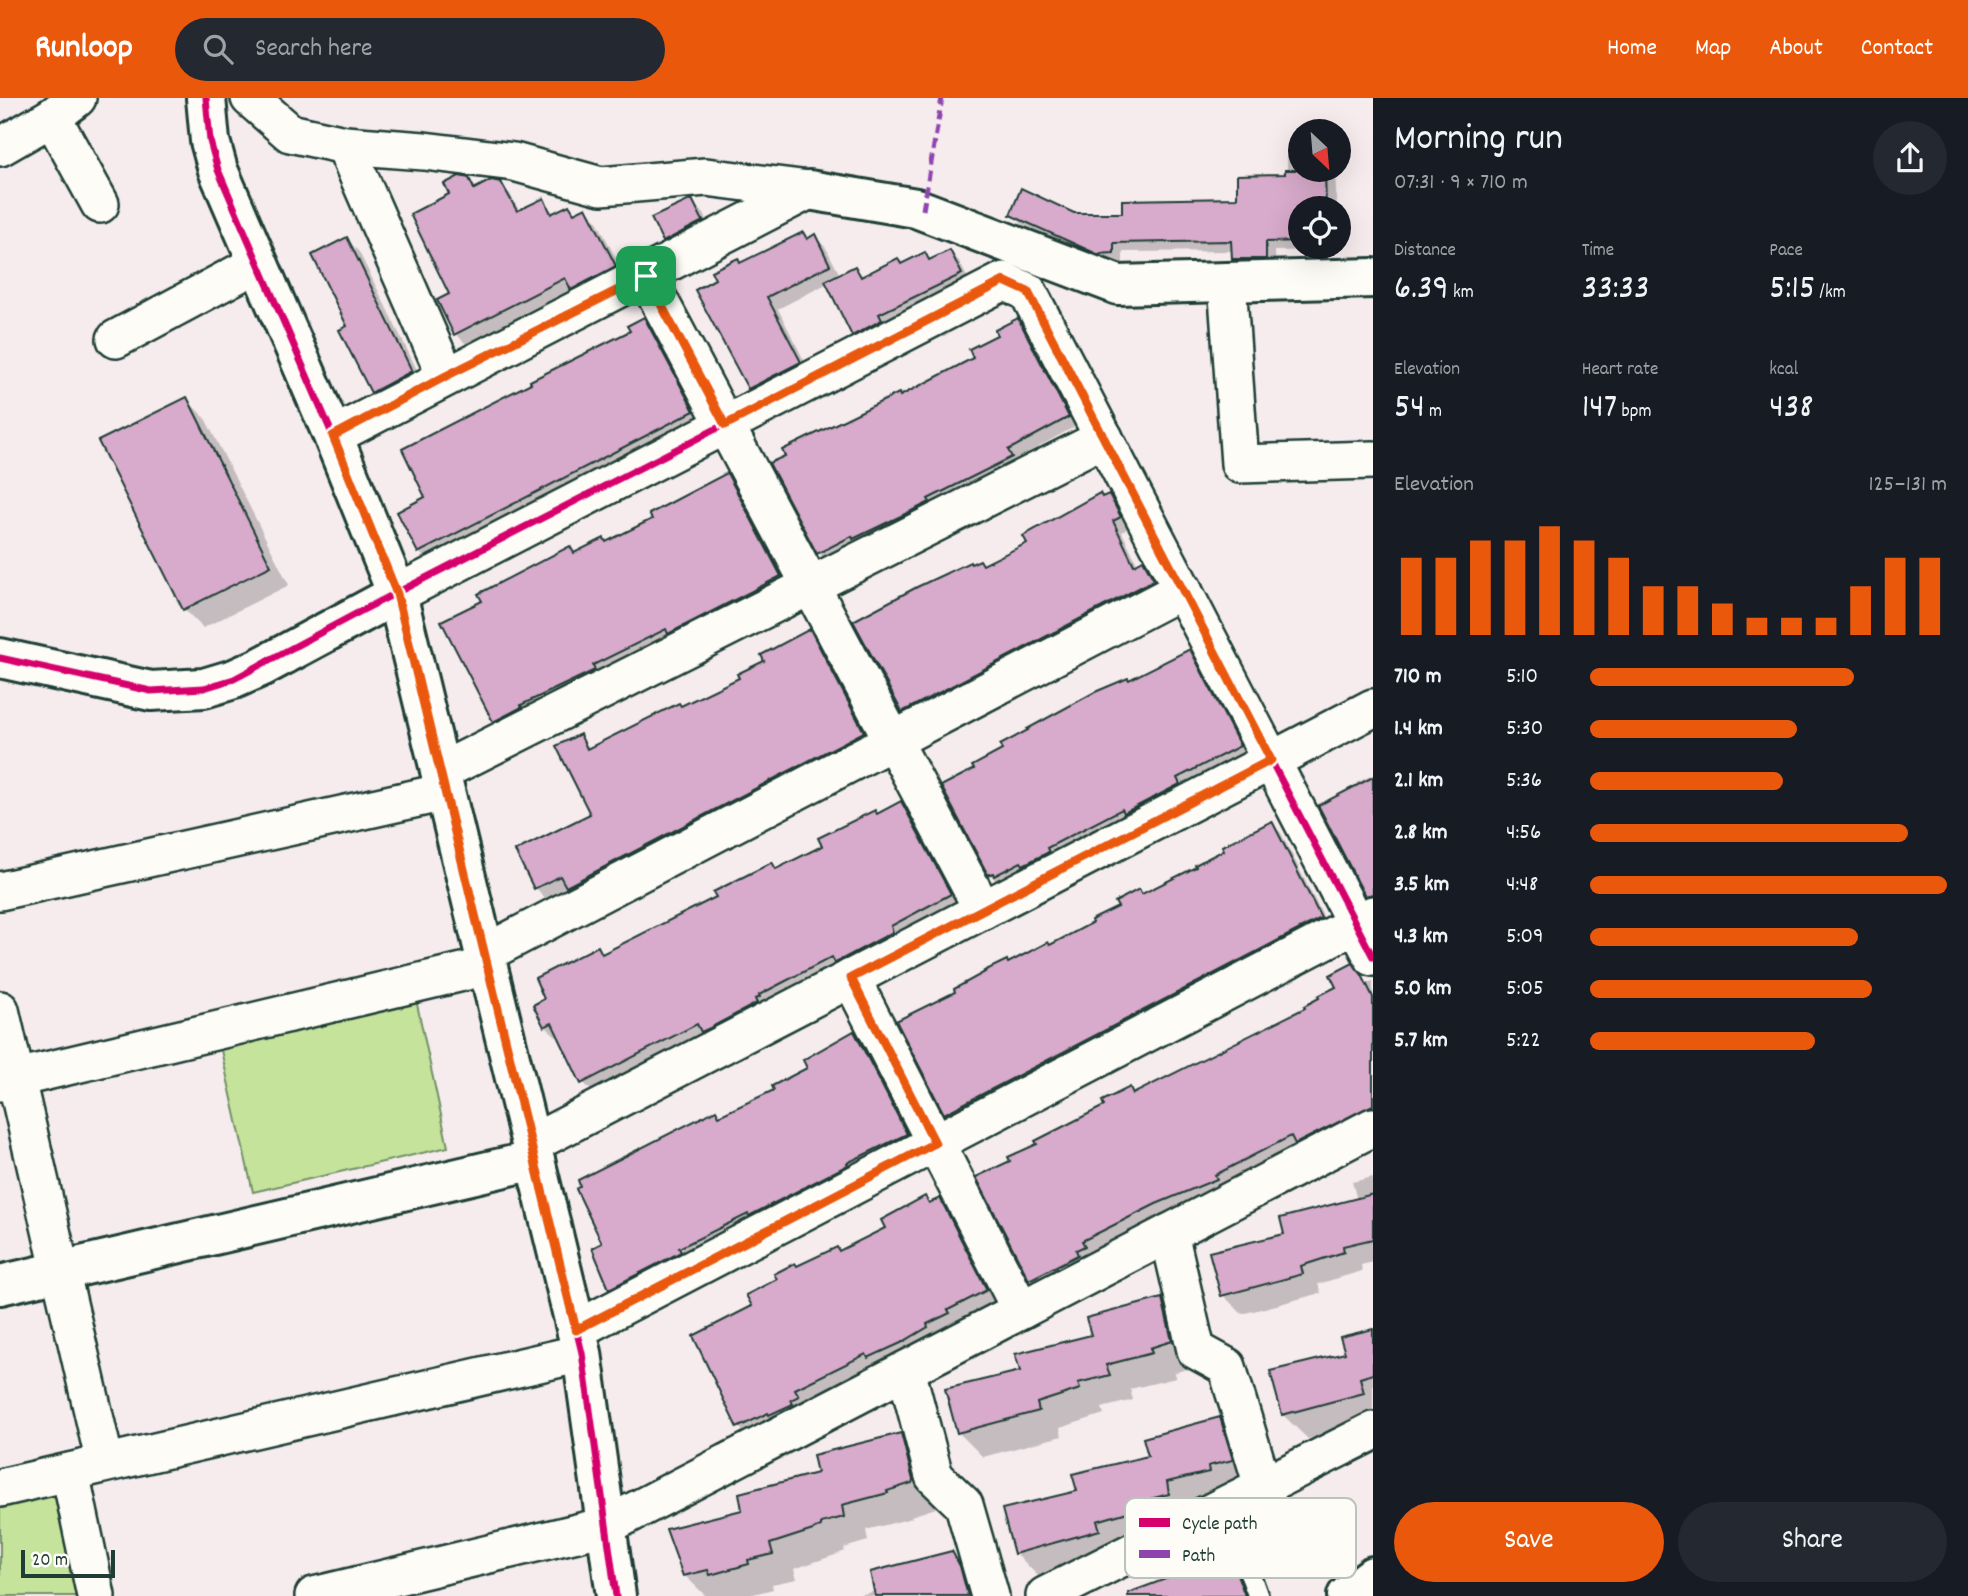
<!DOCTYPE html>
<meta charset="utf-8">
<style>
:root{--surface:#171b24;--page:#242831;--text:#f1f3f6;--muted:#9ea1a6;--accent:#ea580c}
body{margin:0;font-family:Dekko,sans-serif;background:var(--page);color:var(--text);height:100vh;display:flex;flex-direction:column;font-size:26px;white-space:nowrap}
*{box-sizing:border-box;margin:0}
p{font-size:23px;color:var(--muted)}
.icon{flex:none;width:38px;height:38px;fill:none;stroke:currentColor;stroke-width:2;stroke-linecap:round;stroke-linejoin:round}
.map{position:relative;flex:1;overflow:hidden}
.drawer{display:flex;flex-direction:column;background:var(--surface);width:595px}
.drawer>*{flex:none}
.needle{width:46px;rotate:154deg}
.buttons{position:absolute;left:1288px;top:21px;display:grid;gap:14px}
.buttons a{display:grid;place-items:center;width:63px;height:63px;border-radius:50%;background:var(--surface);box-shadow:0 7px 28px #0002;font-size:35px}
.scale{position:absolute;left:21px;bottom:18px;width:94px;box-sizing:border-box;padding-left:7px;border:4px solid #1f3d34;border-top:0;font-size:19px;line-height:24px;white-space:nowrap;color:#1f3d34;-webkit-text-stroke:5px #fdfcf7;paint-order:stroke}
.pin{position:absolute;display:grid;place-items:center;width:60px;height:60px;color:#fff;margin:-30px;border-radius:14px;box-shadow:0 4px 10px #0006}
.round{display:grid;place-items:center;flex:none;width:74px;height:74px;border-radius:37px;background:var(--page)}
.headline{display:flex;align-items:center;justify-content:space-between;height:119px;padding:0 21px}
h1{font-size:38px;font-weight:600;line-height:52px}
.stats{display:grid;grid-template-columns:repeat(3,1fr);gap:10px;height:119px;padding:7px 21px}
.stats div{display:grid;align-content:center}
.stats b{font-size:35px;font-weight:600}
.stats small{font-size:19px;font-weight:400}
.stats p{font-size:19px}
.chart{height:196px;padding:14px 21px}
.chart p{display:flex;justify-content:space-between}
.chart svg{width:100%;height:126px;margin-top:7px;stroke:var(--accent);stroke-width:6}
.button{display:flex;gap:14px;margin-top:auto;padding:14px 21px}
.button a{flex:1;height:80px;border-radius:42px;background:var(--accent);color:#fff;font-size:28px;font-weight:600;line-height:80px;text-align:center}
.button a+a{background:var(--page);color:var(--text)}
ul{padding:0 21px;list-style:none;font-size:23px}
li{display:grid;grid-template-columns:112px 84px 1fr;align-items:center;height:52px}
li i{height:18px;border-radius:9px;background:var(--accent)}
header{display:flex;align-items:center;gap:42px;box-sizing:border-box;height:98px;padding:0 35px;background:var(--accent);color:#fff}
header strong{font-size:33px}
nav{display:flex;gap:38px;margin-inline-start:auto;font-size:24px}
.search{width:490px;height:63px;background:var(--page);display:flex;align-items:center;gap:18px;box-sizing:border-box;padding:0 24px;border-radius:38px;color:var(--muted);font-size:26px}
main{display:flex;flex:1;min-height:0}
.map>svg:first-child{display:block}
.green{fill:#c5e39b;stroke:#729068;stroke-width:2}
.shadow{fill:#0003}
.building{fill:#d8aacb;stroke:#1f3d34;stroke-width:2}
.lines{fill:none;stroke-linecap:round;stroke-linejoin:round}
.service-casing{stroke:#1f3d34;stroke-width:24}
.minor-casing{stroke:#1f3d34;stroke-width:42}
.tertiary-casing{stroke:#1f3d34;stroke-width:44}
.secondary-casing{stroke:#1f3d34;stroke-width:44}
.service{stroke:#fdfcf7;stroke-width:19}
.minor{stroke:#fdfcf7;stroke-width:37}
.tertiary{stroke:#fdfcf7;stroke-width:38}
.secondary{stroke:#fdfcf7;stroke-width:38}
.quiet{stroke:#8e44ad;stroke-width:5;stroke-dasharray:10 5;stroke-linecap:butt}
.cycleway-casing{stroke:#fdfcf7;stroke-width:11}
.cycleway{stroke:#d6006c;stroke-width:7}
.route-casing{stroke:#fff;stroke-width:14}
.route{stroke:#ea580c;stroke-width:9}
.key{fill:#fdfcf7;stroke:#bac3bc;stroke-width:2}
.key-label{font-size:19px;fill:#1f3d34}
</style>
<header>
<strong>Runloop</strong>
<div class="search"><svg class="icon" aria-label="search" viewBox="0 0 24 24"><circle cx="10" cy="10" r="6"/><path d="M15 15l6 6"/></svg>Search here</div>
<nav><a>Home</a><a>Map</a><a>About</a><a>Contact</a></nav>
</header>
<main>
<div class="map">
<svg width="1373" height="1498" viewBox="0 0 1373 1498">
<rect width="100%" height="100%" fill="#f6ecee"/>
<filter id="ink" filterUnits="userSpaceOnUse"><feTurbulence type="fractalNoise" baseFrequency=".0143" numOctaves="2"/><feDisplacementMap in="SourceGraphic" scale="14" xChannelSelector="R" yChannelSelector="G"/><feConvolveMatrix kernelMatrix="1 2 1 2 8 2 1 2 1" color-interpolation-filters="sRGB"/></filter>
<g filter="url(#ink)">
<g class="green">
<path d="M 415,897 L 448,1049 L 253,1094 L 218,939 Z"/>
<path d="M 63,1394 L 86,1498 L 0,1498 L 0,1398 Z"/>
</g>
<g class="shadow">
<path d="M 1287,53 L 1300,53 L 1300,72 L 1335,72 L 1337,110 L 1300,110 L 1300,149 L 1338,149 L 1339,152 L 1275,153 L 1276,170 L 1243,171 L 1233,161 L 1233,153 L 1123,154 L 1123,165 L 1108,165 L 1022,126 L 1012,116 L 1124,116 L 1238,101 L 1287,78 Z"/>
<path d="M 468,81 L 478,91 L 500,85 L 510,96 L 520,114 L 543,103 L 555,116 L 569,109 L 576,116 L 586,111 L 596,121 L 625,178 L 582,200 L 572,191 L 466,246 L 456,236 L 452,197 L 451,97 Z"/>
<path d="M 691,103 L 704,116 L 714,136 L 677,155 L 665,143 Z"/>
<path d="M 803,136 L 809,142 L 815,138 L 826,150 L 840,177 L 855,170 L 864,179 L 898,162 L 903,167 L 924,156 L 931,163 L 950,154 L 959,163 L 970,185 L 862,246 L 853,237 L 828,185 L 778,211 L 811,276 L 762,302 L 750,290 L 697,193 L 718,182 L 737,162 L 742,167 Z"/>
<path d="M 347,141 L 359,154 L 424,286 L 385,306 L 372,294 L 349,229 Z"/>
<path d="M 644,222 L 656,233 L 705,326 L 431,466 L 419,454 L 428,400 L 632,234 Z"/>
<path d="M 1018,222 L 1026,231 L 1076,328 L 1016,361 L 1019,368 L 827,463 L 819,455 L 901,299 L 976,261 Z"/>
<path d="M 186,301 L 205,320 L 289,487 L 203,530 L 184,511 Z"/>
<path d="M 726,377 L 737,388 L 791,489 L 505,634 L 494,623 L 484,503 L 570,451 L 576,456 L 607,446 L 654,422 Z"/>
<path d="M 1109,398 L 1119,408 L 1130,429 L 1122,434 L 1138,467 L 1143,464 L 1153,474 L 1163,493 L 913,623 L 903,613 L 972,468 L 980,464 L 985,468 L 1029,446 Z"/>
<path d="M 809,533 L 821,544 L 874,645 L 579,799 L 570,790 L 547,802 L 536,790 L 518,754 L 592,717 L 579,638 L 591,651 L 681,610 L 741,581 Z"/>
<path d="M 1189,553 L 1199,563 L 1248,658 L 999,786 L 990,776 L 1130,584 Z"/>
<path d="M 1373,677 L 1373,803 L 1366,797 L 1356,685 Z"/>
<path d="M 901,705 L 912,716 L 961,808 L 594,996 L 583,984 L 560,938 L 557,939 L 545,928 L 547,902 L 598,850 L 604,857 L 718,799 L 772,766 L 777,772 L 824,749 Z"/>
<path d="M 1271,725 L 1281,735 L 1329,830 L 955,1025 L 946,1015 L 899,923 L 1008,866 L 1050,848 L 1226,753 Z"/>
<path d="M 1352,867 L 1367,885 L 1373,883 L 1373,1018 L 1091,1153 L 1094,1159 L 1041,1191 L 1031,1181 L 1012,1064 L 1107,1009 L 1130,992 L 1135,997 L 1308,911 L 1338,890 Z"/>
<path d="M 854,935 L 864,945 L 916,1046 L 620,1200 L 610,1190 L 601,1171 L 603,1170 L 605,1146 L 716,1014 L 721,1020 L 776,993 L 809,971 Z"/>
<path d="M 1373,1079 L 1373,1164 L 1361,1167 L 1362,1173 L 1318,1186 L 1321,1195 L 1242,1216 L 1223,1197 L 1286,1137 L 1357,1102 L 1352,1084 Z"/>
<path d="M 925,1100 L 931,1106 L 940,1102 L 951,1114 L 998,1204 L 806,1303 L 809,1310 L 751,1341 L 739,1329 L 695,1238 L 754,1209 L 798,1170 L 840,1155 L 887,1131 Z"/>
<path d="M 1162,1201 L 1187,1226 L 1196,1268 L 1174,1275 L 1176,1280 L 1130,1291 L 1133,1302 L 1102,1310 L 1104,1316 L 1060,1330 L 1062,1338 L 983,1359 L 958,1334 L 1022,1274 Z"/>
<path d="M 1373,1232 L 1373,1324 L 1308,1341 L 1283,1317 L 1347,1256 L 1342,1240 Z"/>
<path d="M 1220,1321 L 1245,1346 L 1257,1386 L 1123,1457 L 1040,1480 L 1015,1455 L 1079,1394 Z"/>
<path d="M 900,1336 L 925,1361 L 936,1410 L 911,1418 L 912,1420 L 866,1432 L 868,1443 L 844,1450 L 845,1453 L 838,1456 L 794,1471 L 797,1481 L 772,1486 L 773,1491 L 746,1498 L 706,1498 L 684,1477 L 744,1413 Z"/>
<path d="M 952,1455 L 977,1480 L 985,1498 L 855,1498 L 876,1493 Z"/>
<path d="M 1230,1459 L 1255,1484 L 1260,1498 L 1152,1498 Z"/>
</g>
<g class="building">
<path d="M 1285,72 L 1325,72 L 1326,110 L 1300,110 L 1300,143 L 1266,144 L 1266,161 L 1232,161 L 1231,143 L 1114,145 L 1114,155 L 1097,156 L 1010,117 L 1021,90 L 1074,115 L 1122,115 L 1122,102 L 1237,100 L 1237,77 L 1285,76 Z"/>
<path d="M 459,78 L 469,80 L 474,91 L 491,82 L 501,84 L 517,113 L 544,100 L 551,116 L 569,107 L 574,115 L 586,109 L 616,168 L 571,192 L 565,180 L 454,237 L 437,202 L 449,196 L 410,116 L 449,96 L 444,86 Z"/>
<path d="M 692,101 L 703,123 L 663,144 L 651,120 Z"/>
<path d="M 803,134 L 807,141 L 815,136 L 830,167 L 767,199 L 801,264 L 748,291 L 695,192 L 715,181 L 711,173 L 738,160 L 740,165 Z"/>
<path d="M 347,139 L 412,273 L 371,295 L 339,232 L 347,228 L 312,157 Z"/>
<path d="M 950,152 L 962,176 L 879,216 L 882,222 L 852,238 L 825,183 L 855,168 L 861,179 L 898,160 L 901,166 L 925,154 L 929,162 Z"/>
<path d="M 644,219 L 694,313 L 418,455 L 397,414 L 425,399 L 402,351 L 531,285 L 530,283 L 630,233 L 627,228 Z"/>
<path d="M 1018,220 L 1069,319 L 1008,352 L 1012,359 L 928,401 L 930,404 L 853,441 L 852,438 L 817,456 L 769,365 L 785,358 L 782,352 L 899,295 L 900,298 L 973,260 L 969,251 L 997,237 L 995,232 Z"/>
<path d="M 187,299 L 271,468 L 183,512 L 98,343 Z"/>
<path d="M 727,375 L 781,478 L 668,536 L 666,531 L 593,567 L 595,572 L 521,607 L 522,609 L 493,624 L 441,523 L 482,503 L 478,496 L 570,448 L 574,455 L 604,440 L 606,444 L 652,421 L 649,416 Z"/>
<path d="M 1100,395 L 1102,399 L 1109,396 L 1121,419 L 1113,423 L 1134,467 L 1143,462 L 1154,482 L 902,614 L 853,523 L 917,489 L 970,464 L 971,466 L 980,462 L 983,467 L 1027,445 L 1023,438 Z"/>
<path d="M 810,531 L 864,634 L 566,789 L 560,778 L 534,791 L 515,753 L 590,716 L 556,648 L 580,636 L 587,651 L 679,605 L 681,608 L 739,580 L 737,576 L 764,563 L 761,557 Z"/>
<path d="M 1190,551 L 1240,648 L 1177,680 L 1180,686 L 1124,715 L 1122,711 L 1047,750 L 1049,754 L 1023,767 L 1021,764 L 994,778 L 993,775 L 988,777 L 941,688 L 974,671 L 972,668 L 1002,652 L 1000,647 L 1028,632 L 1027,631 L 1095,594 L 1128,580 L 1129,582 Z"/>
<path d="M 1373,679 L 1373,796 L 1365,798 L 1319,709 L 1319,707 Z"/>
<path d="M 901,703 L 951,796 L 891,828 L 893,834 L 835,865 L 832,859 L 782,885 L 759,897 L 760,899 L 755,901 L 757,905 L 710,930 L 701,934 L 697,926 L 581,986 L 552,925 L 544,929 L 533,907 L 544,901 L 535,880 L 598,848 L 602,856 L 716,799 L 713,794 L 761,770 L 772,764 L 776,771 L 822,748 L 818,740 L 875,712 L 877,716 Z"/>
<path d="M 1272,723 L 1321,820 L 944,1016 L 896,923 L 955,894 L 954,891 L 985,874 L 984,873 L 1007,862 L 1008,865 L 1048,844 L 1050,847 L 1092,825 L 1091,822 L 1118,809 L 1115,804 L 1139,791 L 1142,796 L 1196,769 L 1195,767 L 1224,752 L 1222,748 Z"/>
<path d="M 1353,865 L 1362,877 L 1373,899 L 1373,1007 L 1295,1046 L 1291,1038 L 1215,1077 L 1217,1081 L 1156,1106 L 1082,1143 L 1085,1148 L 1076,1152 L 1078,1157 L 1029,1182 L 976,1079 L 1010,1063 L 1008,1059 L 1037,1046 L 1035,1043 L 1104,1008 L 1102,1003 L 1130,989 L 1133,996 L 1305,910 L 1304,908 L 1319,900 L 1318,898 L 1336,889 L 1330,877 Z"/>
<path d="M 854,933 L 907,1036 L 847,1065 L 848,1067 L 749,1118 L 748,1116 L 679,1150 L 681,1154 L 609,1191 L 592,1150 L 602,1145 L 576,1091 L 580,1088 L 578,1082 L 716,1012 L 719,1018 L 774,992 L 772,988 L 807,970 L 803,962 Z"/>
<path d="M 1373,1096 L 1373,1141 L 1343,1148 L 1344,1154 L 1301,1168 L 1303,1176 L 1221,1198 L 1209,1154 L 1284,1136 L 1280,1120 Z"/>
<path d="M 925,1098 L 929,1105 L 940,1100 L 987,1192 L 948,1212 L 950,1215 L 927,1226 L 928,1229 L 901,1245 L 868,1260 L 866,1256 L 795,1291 L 799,1298 L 791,1302 L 793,1306 L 769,1317 L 768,1315 L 737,1330 L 693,1238 L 752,1208 L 746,1197 L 777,1181 L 774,1176 L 795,1165 L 797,1168 L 837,1149 L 839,1153 L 885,1130 L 881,1122 Z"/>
<path d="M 1162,1200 L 1172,1243 L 1150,1250 L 1152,1255 L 1106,1267 L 1110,1277 L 1078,1285 L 1080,1291 L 1037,1305 L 1039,1313 L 957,1335 L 945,1291 L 1020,1273 L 1015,1256 L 1091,1237 L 1086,1220 Z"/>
<path d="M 1373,1231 L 1373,1276 L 1360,1280 L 1364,1295 L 1282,1317 L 1270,1273 L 1345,1255 L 1340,1239 Z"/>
<path d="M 1220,1319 L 1233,1362 L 1208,1368 L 1209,1374 L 1167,1384 L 1169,1396 L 1139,1404 L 1141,1410 L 1097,1423 L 1100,1432 L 1014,1456 L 1002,1411 L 1077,1393 L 1072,1376 L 1148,1358 L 1143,1340 Z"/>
<path d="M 901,1335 L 913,1382 L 912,1385 L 887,1393 L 888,1395 L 842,1407 L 844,1419 L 821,1425 L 821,1428 L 813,1432 L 770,1446 L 773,1456 L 748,1462 L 749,1466 L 710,1477 L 708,1472 L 683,1478 L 666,1431 L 742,1412 L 739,1395 L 817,1375 L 813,1357 Z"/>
<path d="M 952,1453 L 960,1468 L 968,1498 L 875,1498 L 870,1474 Z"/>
<path d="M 1230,1457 L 1245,1498 L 1128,1498 L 1128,1495 Z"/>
</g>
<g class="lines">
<defs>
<path id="service" d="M 1225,1407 L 1258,1498"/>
<g id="minor">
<path d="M 250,0 L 290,35 L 345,47 L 424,53 L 514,64 L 601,88 L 706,79 L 809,92"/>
<path d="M 52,19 L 100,106"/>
<path d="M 345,47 L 446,278"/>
<path d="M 0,49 L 52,19 L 77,0"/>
<path d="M 646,178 L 983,812"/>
<path d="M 1227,184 L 1240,366 L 1373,362"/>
<path d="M 116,241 L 258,165"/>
<path d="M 333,338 L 809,92"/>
<path d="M 397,496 L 1004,183 L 1028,194 L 1373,859"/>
<path d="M 440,674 L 1104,340"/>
<path d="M 0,793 L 445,694"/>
<path d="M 484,856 L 1183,491"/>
<path d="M 851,880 L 1021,1212"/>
<path d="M 0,912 L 105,1365"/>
<path d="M 0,984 L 488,868"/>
<path d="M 531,1046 L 1373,610"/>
<path d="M 1169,1135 L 1196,1252 L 1227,1269 L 1263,1388"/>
<path d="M 576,1232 L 1373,817"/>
<path d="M 906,1272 L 934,1378 L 964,1407 L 990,1498"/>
<path d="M 70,1374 L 96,1498"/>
<path d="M 0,1390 L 582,1255"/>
<path d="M 314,1498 L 606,1428 L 1373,1029"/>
<path d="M 1045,1498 L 1373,1333"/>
</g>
<g id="tertiary">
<path d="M 206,0 L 210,43 L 218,72 L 333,338 L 397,496 L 582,1255 L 616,1498"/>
<path d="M 809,92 L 916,110 L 1118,187 L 1373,180"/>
<path d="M 0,560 L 151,593 L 204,590 L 234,581 L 261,569 L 397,496"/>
<path d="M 0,1187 L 535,1062"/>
</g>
<path id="secondary" d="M 1347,1498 L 1373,1478"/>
</defs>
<use href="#service" class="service-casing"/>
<use href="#minor" class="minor-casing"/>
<use href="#tertiary" class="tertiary-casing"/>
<use href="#secondary" class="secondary-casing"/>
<use href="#service" class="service"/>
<use href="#minor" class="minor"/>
<use href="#tertiary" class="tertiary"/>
<use href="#secondary" class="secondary"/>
<path class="quiet" d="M 923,112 L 942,0"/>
<defs>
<g id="cycleway">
<path d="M 206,0 L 210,43 L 218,72 L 333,338 L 397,496 L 582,1255 L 616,1498"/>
<path d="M 0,560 L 151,593 L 204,590 L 234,581 L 363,512 L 1004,183 L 1028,194 L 1373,859"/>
</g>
</defs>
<use href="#cycleway" class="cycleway-casing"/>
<use href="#cycleway" class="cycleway"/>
</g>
</g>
<g class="lines" filter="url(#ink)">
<defs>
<path id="route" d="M 646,178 L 725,327 L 1004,183 L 1028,194 L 1271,662 L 851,880 L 935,1045 L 576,1232 L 397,496 L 333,338 L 446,278 Z"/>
</defs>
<use href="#route" class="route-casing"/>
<use href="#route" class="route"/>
</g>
<rect x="1125" y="1400" width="231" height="80" rx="10" class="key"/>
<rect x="1139" y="1420" width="31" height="9" fill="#d6006c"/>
<rect x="1139" y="1452" width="31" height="8" fill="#8e44ad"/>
<g class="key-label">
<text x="1182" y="1431">Cycle path</text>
<text x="1182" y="1463">Path</text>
</g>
</svg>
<div class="buttons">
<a><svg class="needle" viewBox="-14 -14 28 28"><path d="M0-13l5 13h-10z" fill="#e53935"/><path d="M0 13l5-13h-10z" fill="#9ea1a6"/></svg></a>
<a><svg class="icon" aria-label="locate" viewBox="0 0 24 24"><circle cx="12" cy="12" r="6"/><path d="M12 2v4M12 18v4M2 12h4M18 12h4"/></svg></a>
</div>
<div class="scale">20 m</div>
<div class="pin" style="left:646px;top:178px;background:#1e9e55"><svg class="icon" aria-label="arrive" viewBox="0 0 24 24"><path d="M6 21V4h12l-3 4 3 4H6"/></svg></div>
</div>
<section class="drawer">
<div class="headline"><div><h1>Morning run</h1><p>07:31 · 9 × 710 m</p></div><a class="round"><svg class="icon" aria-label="share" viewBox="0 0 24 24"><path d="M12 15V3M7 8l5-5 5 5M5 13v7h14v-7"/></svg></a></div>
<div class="stats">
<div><p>Distance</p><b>6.39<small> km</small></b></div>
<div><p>Time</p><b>33:33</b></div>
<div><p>Pace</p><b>5:15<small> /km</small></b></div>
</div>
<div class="stats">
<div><p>Elevation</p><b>54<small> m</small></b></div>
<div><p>Heart rate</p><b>147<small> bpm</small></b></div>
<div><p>kcal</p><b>438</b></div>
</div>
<div class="chart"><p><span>Elevation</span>125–131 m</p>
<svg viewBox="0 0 160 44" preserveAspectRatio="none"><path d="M5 44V17M15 44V17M25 44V11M35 44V11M45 44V6M55 44V11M65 44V17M75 44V27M85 44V27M95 44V33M105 44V38M115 44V38M125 44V38M135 44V27M145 44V17M155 44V17"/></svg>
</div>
<ul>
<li><b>710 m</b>5:10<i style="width:74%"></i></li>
<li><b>1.4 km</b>5:30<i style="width:58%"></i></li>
<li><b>2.1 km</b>5:36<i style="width:54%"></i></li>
<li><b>2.8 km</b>4:56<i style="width:89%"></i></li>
<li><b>3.5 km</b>4:48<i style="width:100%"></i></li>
<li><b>4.3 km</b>5:09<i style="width:75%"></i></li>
<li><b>5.0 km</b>5:05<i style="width:79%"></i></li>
<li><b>5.7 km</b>5:22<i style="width:63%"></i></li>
</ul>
<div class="button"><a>Save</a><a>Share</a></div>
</section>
</main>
